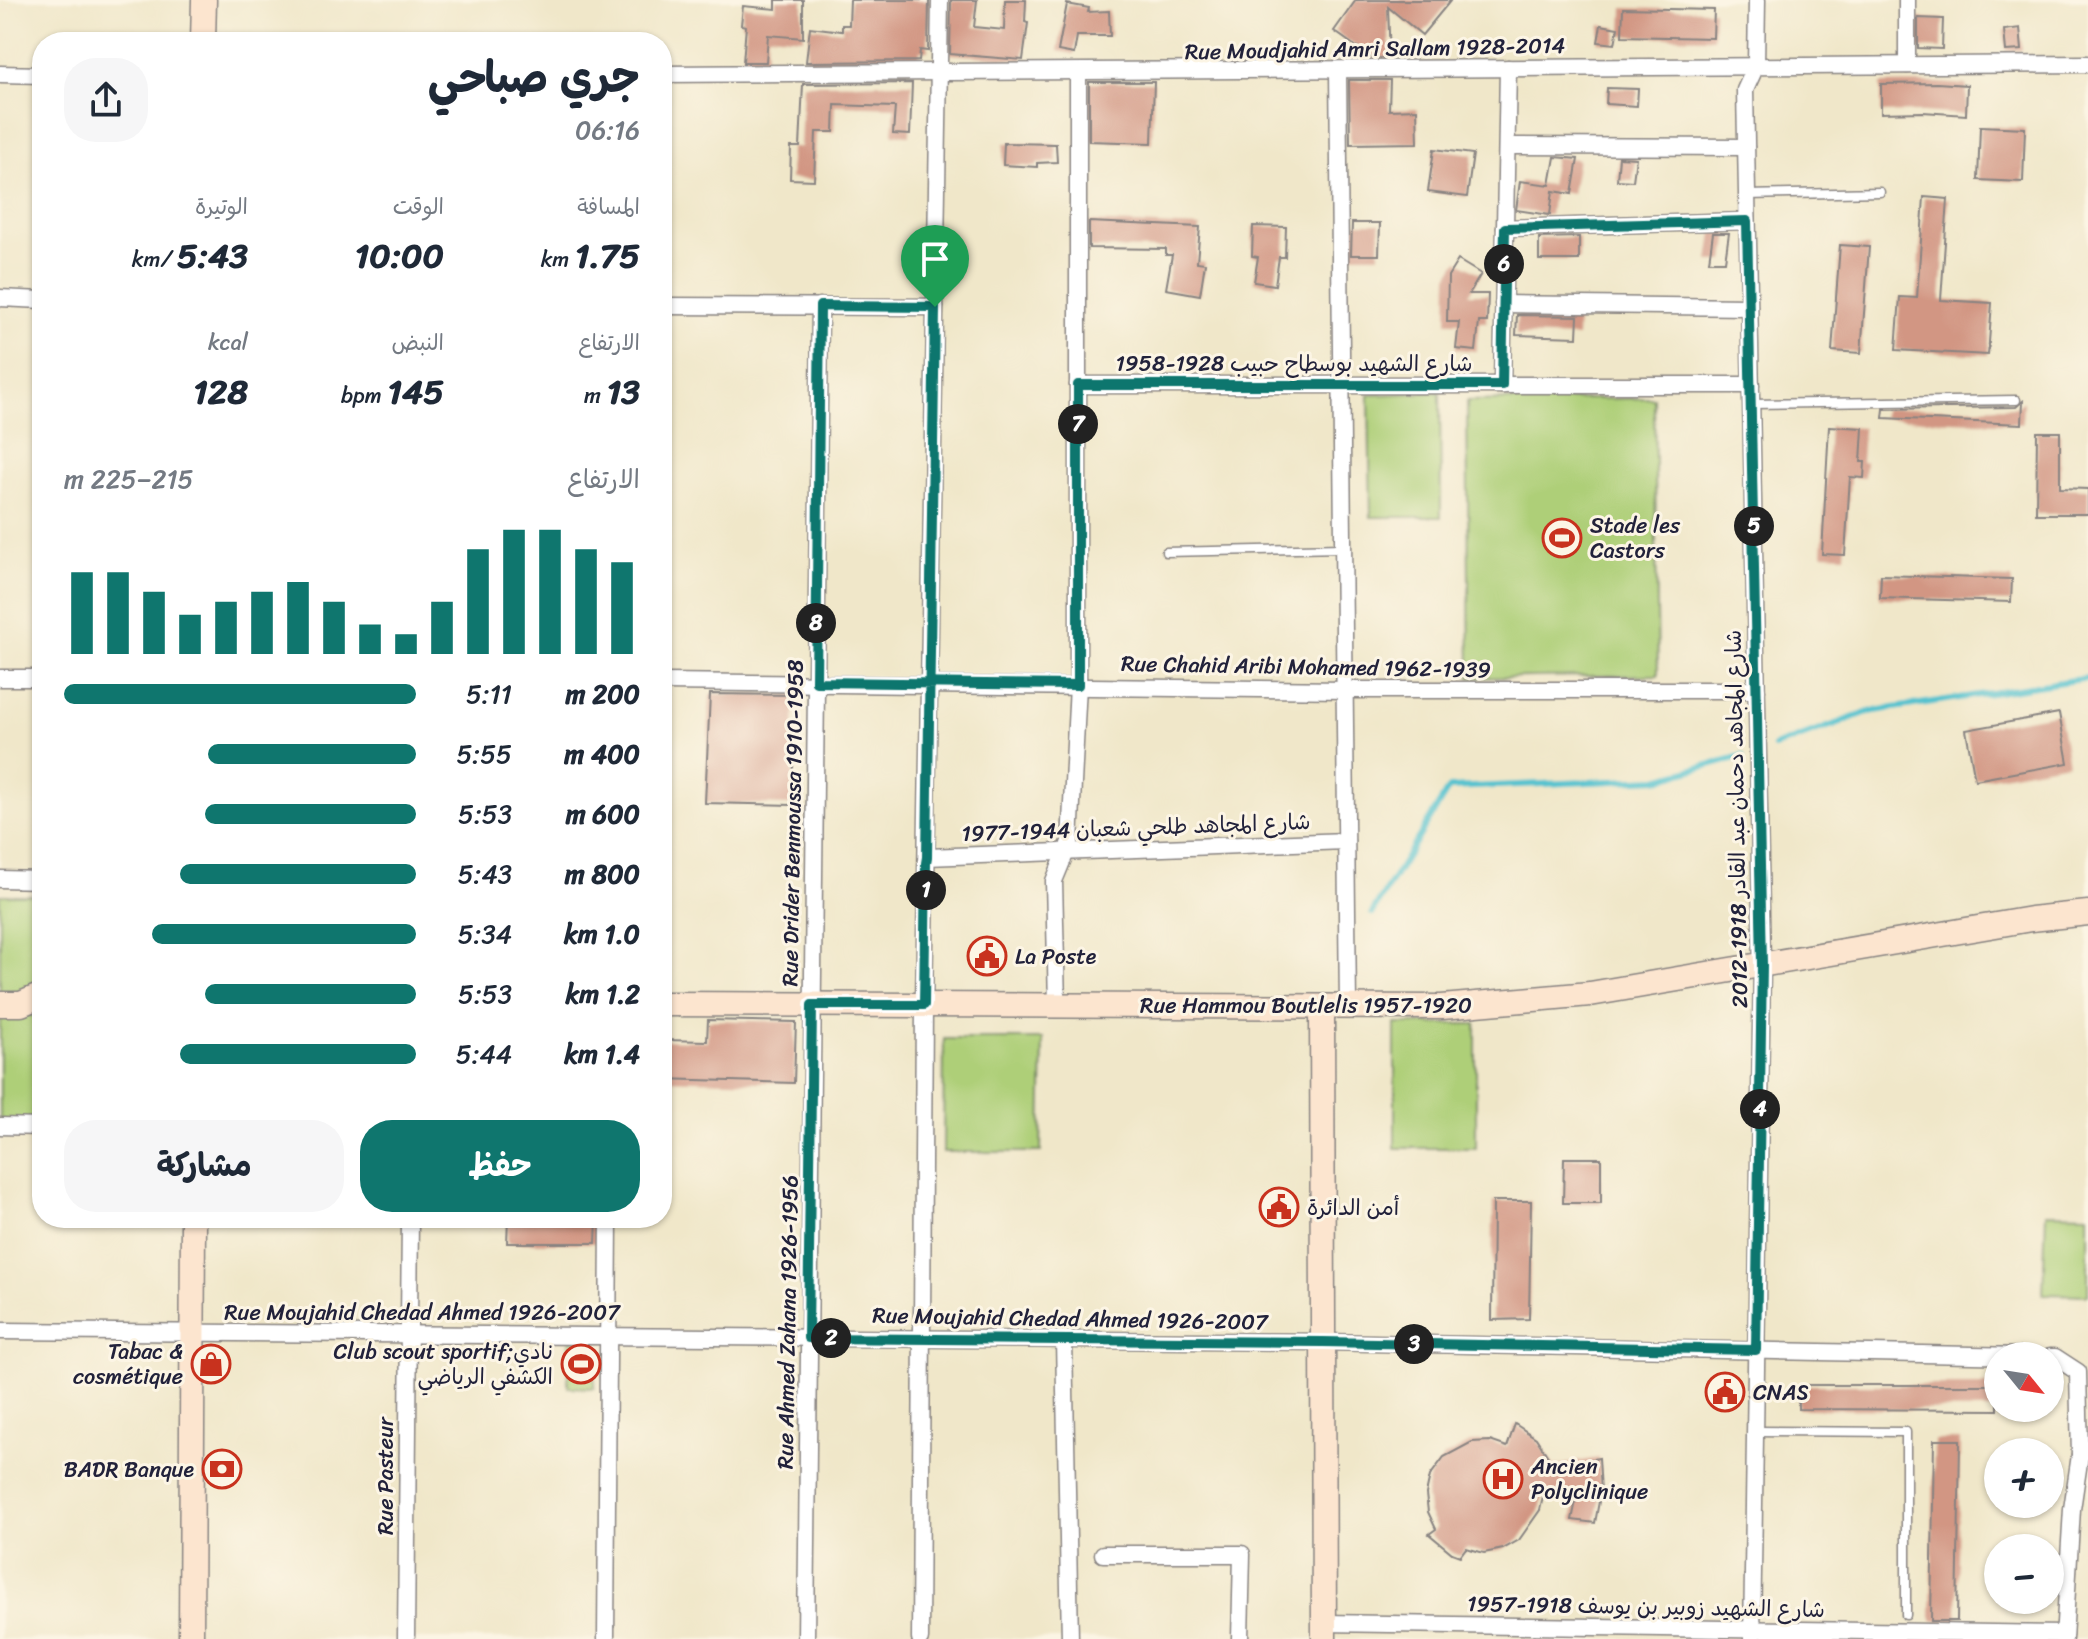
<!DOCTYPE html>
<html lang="ar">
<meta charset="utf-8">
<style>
:root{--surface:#fff;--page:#f6f6f7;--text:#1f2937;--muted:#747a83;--accent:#0f766e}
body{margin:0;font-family:Sriracha,"Playpen Sans Arabic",sans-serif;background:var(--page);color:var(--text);direction:rtl;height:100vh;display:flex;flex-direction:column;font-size:30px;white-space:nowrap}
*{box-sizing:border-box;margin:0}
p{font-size:26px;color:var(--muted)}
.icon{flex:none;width:44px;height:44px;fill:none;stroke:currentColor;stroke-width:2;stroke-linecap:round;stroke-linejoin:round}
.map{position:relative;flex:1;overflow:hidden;direction:ltr}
.side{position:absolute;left:32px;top:32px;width:640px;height:1196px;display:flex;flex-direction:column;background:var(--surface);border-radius:32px;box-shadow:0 2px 6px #0004;direction:rtl}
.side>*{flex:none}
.needle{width:52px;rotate:120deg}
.fabs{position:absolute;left:1984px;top:1342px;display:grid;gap:16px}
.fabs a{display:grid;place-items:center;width:80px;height:80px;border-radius:50%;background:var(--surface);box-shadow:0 2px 6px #0004;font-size:40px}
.pin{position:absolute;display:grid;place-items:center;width:68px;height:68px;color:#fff;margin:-82px -34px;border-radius:50% 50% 50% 0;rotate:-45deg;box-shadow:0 0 8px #0007}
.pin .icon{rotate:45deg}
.km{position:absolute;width:40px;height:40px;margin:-20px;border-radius:50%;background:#222;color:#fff;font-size:22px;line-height:40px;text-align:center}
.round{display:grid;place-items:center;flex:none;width:84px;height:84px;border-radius:32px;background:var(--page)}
.headline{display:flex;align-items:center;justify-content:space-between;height:136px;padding:0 32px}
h1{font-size:44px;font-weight:700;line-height:60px}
.stats{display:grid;grid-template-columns:repeat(3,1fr);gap:12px;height:136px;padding:8px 32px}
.stats div{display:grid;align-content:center}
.stats b{font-size:34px;font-weight:700}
.stats small{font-size:22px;font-weight:400}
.stats p{font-size:22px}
.chart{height:224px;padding:16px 32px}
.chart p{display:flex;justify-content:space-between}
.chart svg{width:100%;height:144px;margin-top:8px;stroke:var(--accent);stroke-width:6}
.button{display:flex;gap:16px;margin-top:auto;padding:16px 32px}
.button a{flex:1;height:92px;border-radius:32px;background:var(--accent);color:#fff;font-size:32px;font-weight:700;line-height:92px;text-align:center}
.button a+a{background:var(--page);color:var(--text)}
ul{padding:0 32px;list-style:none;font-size:26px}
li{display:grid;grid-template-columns:128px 96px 1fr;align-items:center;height:60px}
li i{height:20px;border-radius:10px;background:var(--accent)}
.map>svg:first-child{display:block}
.green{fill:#aecf78;stroke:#68785a;stroke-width:2}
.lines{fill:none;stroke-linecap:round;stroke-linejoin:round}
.stream{stroke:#55c2cf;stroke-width:6}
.building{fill:#d29683}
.lane-casing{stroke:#898482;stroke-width:11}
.street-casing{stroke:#898482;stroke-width:19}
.secondary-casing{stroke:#898482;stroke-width:27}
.lane{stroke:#fff;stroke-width:8}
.street{stroke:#fff;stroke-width:16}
.secondary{stroke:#fce5cf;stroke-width:24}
.route-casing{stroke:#fff;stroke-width:16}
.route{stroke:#0f766e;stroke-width:10}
.labels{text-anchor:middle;stroke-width:6;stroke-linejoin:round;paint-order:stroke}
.street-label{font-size:22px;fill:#22223b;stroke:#fcf5e5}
.poi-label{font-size:22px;fill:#22223b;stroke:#fcf5e5;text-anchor:start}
</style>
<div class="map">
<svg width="2088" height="1639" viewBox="0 0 2088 1639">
<rect width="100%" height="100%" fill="#fcf5e5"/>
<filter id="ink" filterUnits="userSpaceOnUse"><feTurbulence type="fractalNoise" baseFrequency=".0125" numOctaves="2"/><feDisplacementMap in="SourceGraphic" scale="16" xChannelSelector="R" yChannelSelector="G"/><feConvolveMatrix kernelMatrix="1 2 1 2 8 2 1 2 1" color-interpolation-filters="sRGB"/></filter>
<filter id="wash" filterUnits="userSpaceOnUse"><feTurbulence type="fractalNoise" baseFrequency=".006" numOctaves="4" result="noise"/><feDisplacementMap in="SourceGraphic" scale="32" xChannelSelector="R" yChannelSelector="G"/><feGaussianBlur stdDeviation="1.8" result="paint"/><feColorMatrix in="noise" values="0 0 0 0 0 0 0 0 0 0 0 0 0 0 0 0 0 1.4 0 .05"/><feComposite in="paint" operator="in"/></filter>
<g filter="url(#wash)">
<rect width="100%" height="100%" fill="#f0e7c9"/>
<g class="green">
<path d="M 1440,392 L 1441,517 L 1371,517 L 1369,395 Z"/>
<path d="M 1654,398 L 1658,675 L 1470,678 L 1467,401 Z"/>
<path d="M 0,895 L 42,895 L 42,982 L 18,993 L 0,993 Z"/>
<path d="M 0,1012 L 26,1013 L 42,1020 L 42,1123 L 0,1122 Z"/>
<rect x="1395" y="1024" width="81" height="124"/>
<path d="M 944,1039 L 1043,1039 L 1041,1152 L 943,1152 Z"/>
<path d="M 2046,1213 L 2088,1214 L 2088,1295 L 2043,1294 Z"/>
<path d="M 569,1340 L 595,1341 L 594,1388 L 568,1387 Z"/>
</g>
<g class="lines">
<g class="stream">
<path d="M 1774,747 L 1868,712 L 2088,678"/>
<path d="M 1372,913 L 1449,788 L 1658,779 L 1742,756"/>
</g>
</g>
<g id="blocks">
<g class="building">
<path d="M 776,0 L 803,0 L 803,38 L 768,35 L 766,62 L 743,62 L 746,26 L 741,25 L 743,6 L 776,9 Z"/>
<path d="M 850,0 L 929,0 L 928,51 L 920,50 L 919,61 L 806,62 L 810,27 L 842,31 L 842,25 L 849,25 Z"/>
<path d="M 951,0 L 977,0 L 974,27 L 1004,30 L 1005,0 L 1026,0 L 1025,22 L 1028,23 L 1023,60 L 950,54 Z"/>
<path d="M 1356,0 L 1451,0 L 1422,35 L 1388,7 L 1390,58 L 1372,58 L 1334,31 Z"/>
<path d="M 1067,4 L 1089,8 L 1088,12 L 1109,11 L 1110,36 L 1077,36 L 1074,54 L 1058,51 Z"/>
<path d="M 1623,8 L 1714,10 L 1713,38 L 1622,36 Z"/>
<path d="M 1918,18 L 1943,19 L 1942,49 L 1918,48 Z"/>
<path d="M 1601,25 L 1618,28 L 1615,44 L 1598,42 Z"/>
<path d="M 2020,28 L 2022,50 L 2006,51 L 2004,30 Z"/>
<path d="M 1349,80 L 1390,80 L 1389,110 L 1417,109 L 1418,143 L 1350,144 Z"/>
<path d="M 1089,82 L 1154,82 L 1152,143 L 1089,141 Z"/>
<path d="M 912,83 L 910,135 L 893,134 L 895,107 L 835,105 L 834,132 L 816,132 L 814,180 L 790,179 L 791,147 L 800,147 L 803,84 Z"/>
<path d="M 1937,83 L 1967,85 L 1966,115 L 1923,112 L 1881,113 L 1881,84 Z"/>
<path d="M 1607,88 L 1638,89 L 1637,106 L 1606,104 Z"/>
<path d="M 1980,126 L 2025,128 L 2023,182 L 1978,180 Z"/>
<path d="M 1004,143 L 1056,144 L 1057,162 L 1037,163 L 1037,167 L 1003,165 Z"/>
<path d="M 1434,149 L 1473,154 L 1467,197 L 1428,192 Z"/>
<path d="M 1555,157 L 1578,159 L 1572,194 L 1553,191 L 1550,215 L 1516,210 L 1520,181 L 1550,185 Z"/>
<path d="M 1619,157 L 1636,158 L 1633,181 L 1617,180 Z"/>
<path d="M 1924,197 L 1948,199 L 1941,300 L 1992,303 L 1988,355 L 1896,350 L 1900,297 L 1917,298 Z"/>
<path d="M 1089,222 L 1200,227 L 1197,262 L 1205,263 L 1200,295 L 1166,289 L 1172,255 L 1166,255 L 1166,249 L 1089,248 Z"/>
<path d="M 1352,223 L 1380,223 L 1379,255 L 1351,255 Z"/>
<path d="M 1253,226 L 1286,227 L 1285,257 L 1279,257 L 1275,285 L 1254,282 L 1258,257 L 1252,256 Z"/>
<path d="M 1713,233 L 1729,233 L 1725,261 L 1709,261 Z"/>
<path d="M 1579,237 L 1579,260 L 1539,260 L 1539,238 Z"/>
<path d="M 1840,245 L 1869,247 L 1861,353 L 1832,351 Z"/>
<path d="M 1458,260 L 1481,274 L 1469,294 L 1488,294 L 1487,322 L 1479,322 L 1476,351 L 1456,349 L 1459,322 L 1447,322 L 1448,276 Z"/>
<path d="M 1517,315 L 1578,316 L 1577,337 L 1516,335 Z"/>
<path d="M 2023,401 L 2022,424 L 1883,418 L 1884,409 L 2016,407 Z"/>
<path d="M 1829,426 L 1863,428 L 1861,462 L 1865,462 L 1864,478 L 1850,477 L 1845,555 L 1822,554 Z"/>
<path d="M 2037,432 L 2060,432 L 2060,488 L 2088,489 L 2088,514 L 2036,514 Z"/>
<path d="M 1881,575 L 2012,579 L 2011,602 L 1880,598 Z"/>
<path d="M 710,694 L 795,695 L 792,805 L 705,803 Z"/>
<path d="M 2059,713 L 2068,763 L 1975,780 L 1966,730 Z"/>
<path d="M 708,1020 L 796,1022 L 794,1083 L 662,1079 L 663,1040 L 707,1041 Z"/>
<path d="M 1564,1158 L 1601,1158 L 1601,1203 L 1563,1203 Z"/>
<path d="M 1493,1201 L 1531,1201 L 1529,1319 L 1492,1320 Z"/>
<path d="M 508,1218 L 597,1218 L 596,1243 L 507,1243 Z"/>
<path d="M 1798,1385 L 1998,1385 L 1998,1410 L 1798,1409 Z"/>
<path d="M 1515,1424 L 1536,1438 L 1554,1466 L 1599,1458 L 1601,1491 L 1595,1523 L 1572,1520 L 1577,1496 L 1543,1497 L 1540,1510 L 1519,1540 L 1503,1549 L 1484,1553 L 1466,1548 L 1460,1556 L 1452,1553 L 1429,1534 L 1436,1529 L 1428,1512 L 1426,1494 L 1430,1476 L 1444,1457 L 1472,1442 L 1490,1441 L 1507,1447 Z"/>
<path d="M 1934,1440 L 1960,1440 L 1957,1621 L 1931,1621 Z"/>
</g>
</g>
</g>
<g filter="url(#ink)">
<use href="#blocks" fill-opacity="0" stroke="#898482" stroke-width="2"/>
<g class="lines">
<defs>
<g id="lane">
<path d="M 1748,195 L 1880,192"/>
<path d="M 1751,404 L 2016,400"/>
<path d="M 1166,552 L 1342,548"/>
<path d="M 1756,1431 L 1906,1432 L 1906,1615"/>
</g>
<g id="street">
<path d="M 1907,0 L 1907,65"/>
<path d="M 1338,70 L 1348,1007"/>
<path d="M 0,74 L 42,75"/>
<path d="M 662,74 L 2088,64"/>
<path d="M 1507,146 L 1746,147"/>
<path d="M 1505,228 L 1747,221"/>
<path d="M 0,298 L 42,300"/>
<path d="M 1503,304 L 1749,307"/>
<path d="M 662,306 L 935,307"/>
<path d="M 1078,385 L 1751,385"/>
<path d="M 1502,385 L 1508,68"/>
<path d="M 0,678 L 42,678"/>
<path d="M 662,682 L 1345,690 L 1757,690"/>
<path d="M 927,857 L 1346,841"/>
<path d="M 0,879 L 42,880"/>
<path d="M 1057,1005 L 1054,881 L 1070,842 L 1078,685 L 1078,72"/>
<path d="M 0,1126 L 42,1127"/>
<path d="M 0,1331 L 1323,1342 L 2023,1356"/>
<path d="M 1064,1340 L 1070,1639"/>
<path d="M 2050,1357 L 2055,1357 L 2078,1372 L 2080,1455"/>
<path d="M 1103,1554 L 1242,1554 L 1240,1639"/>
<path d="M 1324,1623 L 2064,1634"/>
<path d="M 406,1639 L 410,1218"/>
<path d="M 606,1639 L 609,1218"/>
<path d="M 806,1639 L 820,306"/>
<path d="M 920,1639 L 924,1005 L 940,0"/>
<path d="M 1752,1639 L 1762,964 L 1745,90 L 1756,66 L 1757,0"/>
<path d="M 2064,1639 L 2072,1509 L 2080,1455 L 2088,1449"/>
</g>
<g id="secondary">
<path d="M 203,42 L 204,0"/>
<path d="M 0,1004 L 21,1004 L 42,995"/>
<path d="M 662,1004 L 1442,1007 L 1590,994 L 2031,919 L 2088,913"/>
<path d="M 1322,1007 L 1324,1639"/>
<path d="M 191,1639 L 193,1218"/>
</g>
</defs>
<use href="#lane" class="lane-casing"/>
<use href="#street" class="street-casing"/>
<use href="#secondary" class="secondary-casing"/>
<use href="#lane" class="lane"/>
<use href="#street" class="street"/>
<use href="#secondary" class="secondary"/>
</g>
</g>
<g class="lines" filter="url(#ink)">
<defs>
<path id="route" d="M 935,307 C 932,490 929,673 927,857 L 926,863 L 924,1005 L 812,1005 L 808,1338 L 1323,1342 L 1756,1350 L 1762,964 L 1747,221 L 1505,228 L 1502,385 L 1078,385 L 1078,685 L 816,682 L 820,306 L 935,307"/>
</defs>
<use href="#route" class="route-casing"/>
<use href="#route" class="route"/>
</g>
<defs>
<symbol id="stadium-ring" viewBox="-11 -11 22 22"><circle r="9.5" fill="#fcf5e5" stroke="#c8321e" stroke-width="1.5"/><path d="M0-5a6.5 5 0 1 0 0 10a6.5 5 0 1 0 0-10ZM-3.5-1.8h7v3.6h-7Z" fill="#c8321e"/></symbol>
<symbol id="civic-ring" viewBox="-11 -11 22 22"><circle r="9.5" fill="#fcf5e5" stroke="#c8321e" stroke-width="1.5"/><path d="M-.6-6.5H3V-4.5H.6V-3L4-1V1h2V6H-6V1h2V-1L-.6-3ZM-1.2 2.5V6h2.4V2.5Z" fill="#c8321e"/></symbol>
<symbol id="shop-ring" viewBox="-11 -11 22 22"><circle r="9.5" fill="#fcf5e5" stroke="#c8321e" stroke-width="1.5"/><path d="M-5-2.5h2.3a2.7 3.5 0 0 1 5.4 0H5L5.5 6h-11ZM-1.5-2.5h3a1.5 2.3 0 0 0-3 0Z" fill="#c8321e"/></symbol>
<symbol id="bank-ring" viewBox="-11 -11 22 22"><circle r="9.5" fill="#fcf5e5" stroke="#c8321e" stroke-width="1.5"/><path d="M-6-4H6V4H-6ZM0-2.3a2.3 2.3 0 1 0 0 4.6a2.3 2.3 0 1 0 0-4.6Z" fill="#c8321e"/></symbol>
<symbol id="hospital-ring" viewBox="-11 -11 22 22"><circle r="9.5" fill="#fcf5e5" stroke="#c8321e" stroke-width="1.5"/><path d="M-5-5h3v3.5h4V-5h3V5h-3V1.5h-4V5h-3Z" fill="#c8321e"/></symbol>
</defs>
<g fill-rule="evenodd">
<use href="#stadium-ring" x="1540" y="516" width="44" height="44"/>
<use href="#civic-ring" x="965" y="934" width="44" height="44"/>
<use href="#civic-ring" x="1257" y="1185" width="44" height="44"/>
<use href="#shop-ring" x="189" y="1342" width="44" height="44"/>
<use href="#stadium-ring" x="559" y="1342" width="44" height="44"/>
<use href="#civic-ring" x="1703" y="1370" width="44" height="44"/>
<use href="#bank-ring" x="200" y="1447" width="44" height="44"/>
<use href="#hospital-ring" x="1481" y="1457" width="44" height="44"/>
</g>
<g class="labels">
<g class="street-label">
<text transform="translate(1375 48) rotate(-1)" y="8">Rue Moudjahid Amri Sallam 1928-2014</text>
<text x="1294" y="371">شارع الشهيد بوسطاح حبيب 1928-1958</text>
<text transform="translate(1306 666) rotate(1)" y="8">Rue Chahid Aribi Mohamed 1962-1939</text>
<text transform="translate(1736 819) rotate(-91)" y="8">شارع المجاهد دحمان عبد القادر 1918-2012</text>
<text transform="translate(792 823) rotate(-89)" y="8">Rue Drider Benmoussa 1910-1958</text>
<text transform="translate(1136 827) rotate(-2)" y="8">شارع المجاهد طلحي شعبان 1944-1977</text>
<text x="1306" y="1013">Rue Hammou Boutlelis 1957-1920</text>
<text x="422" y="1320">Rue Moujahid Chedad Ahmed 1926-2007</text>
<text transform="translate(1070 1318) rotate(1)" y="8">Rue Moujahid Chedad Ahmed 1926-2007</text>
<text transform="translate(787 1322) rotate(-89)" y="8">Rue Ahmed Zahana 1926-1956</text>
<text transform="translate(385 1476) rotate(-90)" y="8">Rue Pasteur</text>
<text transform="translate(1646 1606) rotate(1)" y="8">شارع الشهيد زوبير بن يوسف 1918-1957</text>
</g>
<g class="poi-label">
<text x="1590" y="533">Stade les<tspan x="1590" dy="25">Castors</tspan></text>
<text x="1015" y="964">La Poste</text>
<text x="1307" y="1215">أمن الدائرة</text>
<text x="183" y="1359" text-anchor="end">Tabac &amp;<tspan x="183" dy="25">cosmétique</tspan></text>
<text x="553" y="1359" text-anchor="end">Club scout sportif;نادي<tspan x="553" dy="25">الكشفي الرياضي</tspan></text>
<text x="1753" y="1400">CNAS</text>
<text x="1531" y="1474">Ancien<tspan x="1531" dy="25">Polyclinique</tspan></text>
<text x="194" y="1477" text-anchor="end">BADR Banque</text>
</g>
</g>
</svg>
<div class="fabs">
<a><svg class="needle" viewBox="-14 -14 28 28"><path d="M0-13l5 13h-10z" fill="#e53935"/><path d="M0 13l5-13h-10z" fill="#747a83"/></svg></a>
<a>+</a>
<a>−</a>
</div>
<div class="pin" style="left:935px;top:307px;background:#1e9e55"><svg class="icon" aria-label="arrive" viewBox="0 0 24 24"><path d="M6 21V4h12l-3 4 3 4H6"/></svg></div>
<b class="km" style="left:926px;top:890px">1</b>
<b class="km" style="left:831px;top:1338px">2</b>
<b class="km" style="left:1414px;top:1344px">3</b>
<b class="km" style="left:1760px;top:1109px">4</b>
<b class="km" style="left:1754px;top:526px">5</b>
<b class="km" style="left:1504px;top:264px">6</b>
<b class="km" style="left:1078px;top:424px">7</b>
<b class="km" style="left:816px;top:623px">8</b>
<section class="side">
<div class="headline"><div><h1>جري صباحي</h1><p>06:16</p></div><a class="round"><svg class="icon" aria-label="share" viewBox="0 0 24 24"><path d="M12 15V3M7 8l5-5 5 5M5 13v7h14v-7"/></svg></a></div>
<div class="stats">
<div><p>المسافة</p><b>1.75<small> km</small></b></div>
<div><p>الوقت</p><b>10:00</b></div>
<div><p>الوتيرة</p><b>5:43<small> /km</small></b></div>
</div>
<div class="stats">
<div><p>الارتفاع</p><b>13<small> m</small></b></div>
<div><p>النبض</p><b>145<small> bpm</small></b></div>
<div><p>kcal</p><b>128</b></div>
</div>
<div class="chart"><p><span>الارتفاع</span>215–225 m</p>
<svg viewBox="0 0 160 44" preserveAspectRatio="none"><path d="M5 44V19M15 44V19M25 44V25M35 44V32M45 44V28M55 44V25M65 44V22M75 44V28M85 44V35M95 44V38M105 44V28M115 44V12M125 44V6M135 44V6M145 44V12M155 44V16"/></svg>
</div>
<ul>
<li><b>200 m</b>5:11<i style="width:100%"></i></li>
<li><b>400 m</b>5:55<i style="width:59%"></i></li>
<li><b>600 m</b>5:53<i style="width:60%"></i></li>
<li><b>800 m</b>5:43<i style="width:67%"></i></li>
<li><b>1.0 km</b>5:34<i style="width:75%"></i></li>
<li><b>1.2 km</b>5:53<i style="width:60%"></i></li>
<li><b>1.4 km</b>5:44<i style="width:67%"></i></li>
</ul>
<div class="button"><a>حفظ</a><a>مشاركة</a></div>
</section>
</div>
